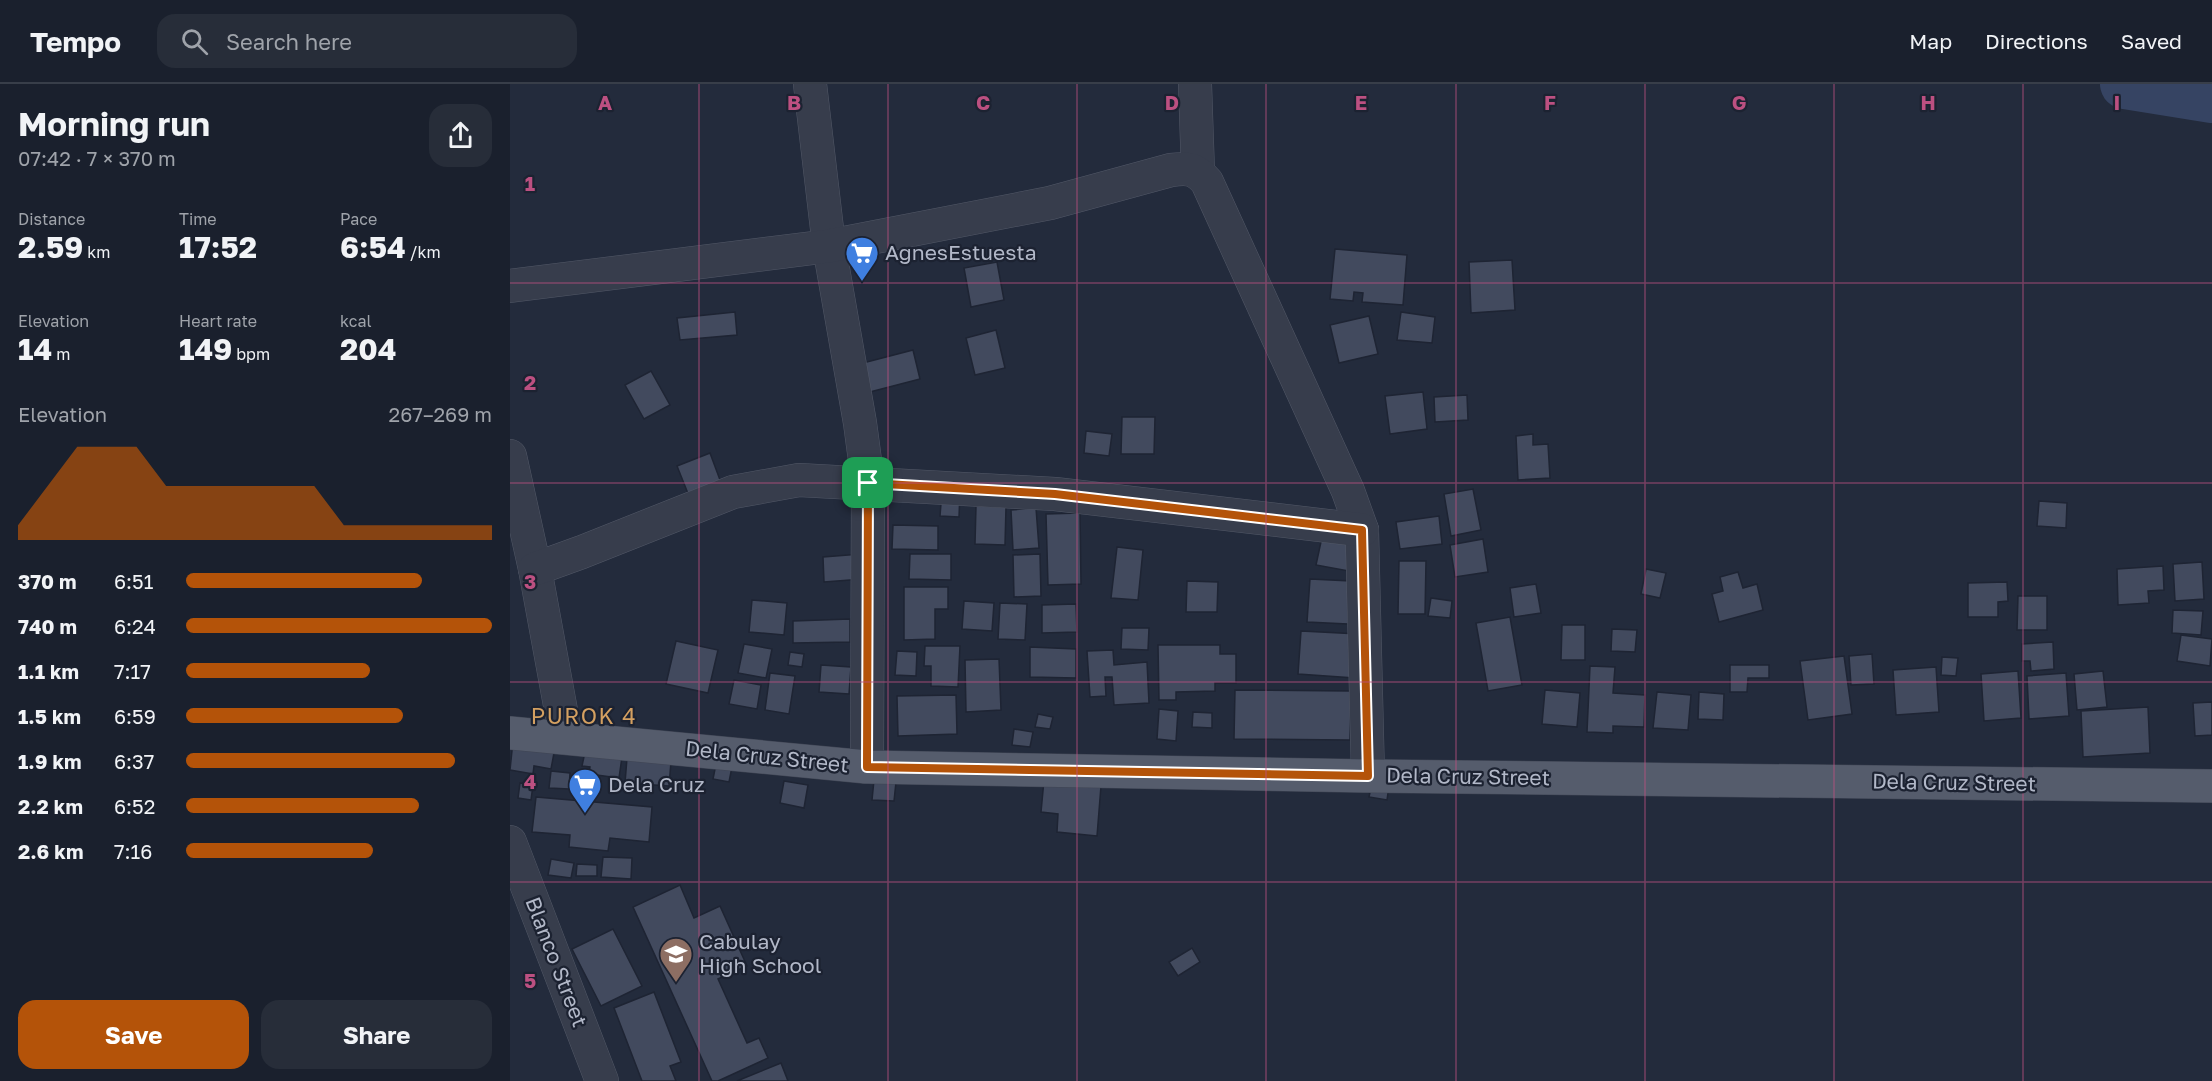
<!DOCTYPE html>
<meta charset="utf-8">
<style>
:root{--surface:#1a202d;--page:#272d39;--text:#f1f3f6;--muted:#9fa3aa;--line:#383e49;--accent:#b45309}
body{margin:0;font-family:"Golos Text",sans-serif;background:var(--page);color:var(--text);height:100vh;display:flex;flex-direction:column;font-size:22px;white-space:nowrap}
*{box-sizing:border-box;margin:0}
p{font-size:20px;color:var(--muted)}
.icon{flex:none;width:33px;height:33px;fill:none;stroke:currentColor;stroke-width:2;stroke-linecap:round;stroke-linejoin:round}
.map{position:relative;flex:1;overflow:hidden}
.details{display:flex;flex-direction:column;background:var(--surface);width:510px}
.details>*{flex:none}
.pin{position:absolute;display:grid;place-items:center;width:51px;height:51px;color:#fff;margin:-26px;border-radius:12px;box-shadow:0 3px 9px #0006}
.round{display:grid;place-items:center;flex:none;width:63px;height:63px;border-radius:18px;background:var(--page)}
.headline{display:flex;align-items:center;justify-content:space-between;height:102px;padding:0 18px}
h1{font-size:33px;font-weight:700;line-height:45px}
.figures{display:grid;grid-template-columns:repeat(3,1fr);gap:9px;height:102px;padding:6px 18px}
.figures div{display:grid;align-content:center}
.figures b{font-size:30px;font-weight:700}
.figures small{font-size:16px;font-weight:400}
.figures p{font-size:16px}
.chart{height:168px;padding:12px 18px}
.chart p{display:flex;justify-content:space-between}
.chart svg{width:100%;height:108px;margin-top:6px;fill:var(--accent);opacity:.7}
.cta{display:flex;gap:12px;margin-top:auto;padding:12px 18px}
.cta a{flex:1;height:69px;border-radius:18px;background:var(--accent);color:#fff;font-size:24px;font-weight:700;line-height:69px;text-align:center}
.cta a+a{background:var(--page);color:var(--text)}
ul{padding:0 18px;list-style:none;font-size:20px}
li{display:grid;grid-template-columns:96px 72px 1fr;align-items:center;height:45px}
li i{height:15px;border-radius:8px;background:var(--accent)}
header{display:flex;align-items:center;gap:36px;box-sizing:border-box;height:84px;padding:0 30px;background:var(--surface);border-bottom:2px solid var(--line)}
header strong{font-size:28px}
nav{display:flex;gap:33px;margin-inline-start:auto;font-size:21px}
.search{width:420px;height:54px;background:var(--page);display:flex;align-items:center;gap:15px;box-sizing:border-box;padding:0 21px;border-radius:18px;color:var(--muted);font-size:22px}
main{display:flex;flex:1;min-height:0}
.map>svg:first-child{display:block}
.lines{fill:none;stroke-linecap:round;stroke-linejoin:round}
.river{stroke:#364463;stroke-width:50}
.building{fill:#424a5e;stroke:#1e2433;stroke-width:1.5}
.minor-casing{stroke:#525867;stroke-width:34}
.major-casing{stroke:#404655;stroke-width:34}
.minor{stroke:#373d4c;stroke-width:33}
.major{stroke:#555c6c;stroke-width:33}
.route-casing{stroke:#fff;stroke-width:12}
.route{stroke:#b45309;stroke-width:8}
.grid{fill:none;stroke:#bc5081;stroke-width:1.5;stroke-opacity:0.55}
.labels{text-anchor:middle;stroke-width:4.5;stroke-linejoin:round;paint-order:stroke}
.poi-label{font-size:21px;fill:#b2b8c8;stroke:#1c2231;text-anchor:start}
.street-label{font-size:21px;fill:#b2b8c8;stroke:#1c2231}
.neighbourhood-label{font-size:22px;letter-spacing:1.5px;fill:#d4a061;stroke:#1c2231}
.grid-label{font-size:20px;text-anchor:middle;font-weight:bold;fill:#bc5081;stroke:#1c2231;stroke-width:4.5;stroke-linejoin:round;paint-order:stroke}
</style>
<header>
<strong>Tempo</strong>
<div class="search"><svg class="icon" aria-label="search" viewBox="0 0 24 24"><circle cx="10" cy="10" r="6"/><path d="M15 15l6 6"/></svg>Search here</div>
<nav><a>Map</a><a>Directions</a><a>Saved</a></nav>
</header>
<main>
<section class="details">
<div class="headline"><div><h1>Morning run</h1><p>07:42 · 7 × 370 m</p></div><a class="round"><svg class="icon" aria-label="share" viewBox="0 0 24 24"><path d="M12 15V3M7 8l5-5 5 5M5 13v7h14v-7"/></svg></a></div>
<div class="figures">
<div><p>Distance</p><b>2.59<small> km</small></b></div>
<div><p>Time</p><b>17:52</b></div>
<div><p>Pace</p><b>6:54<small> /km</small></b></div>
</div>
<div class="figures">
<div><p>Elevation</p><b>14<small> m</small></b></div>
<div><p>Heart rate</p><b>149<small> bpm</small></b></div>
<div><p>kcal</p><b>204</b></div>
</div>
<div class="chart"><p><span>Elevation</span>267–269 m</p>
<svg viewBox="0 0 160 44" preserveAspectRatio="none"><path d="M0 44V38L10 22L20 6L30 6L40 6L50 22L60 22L70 22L80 22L90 22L100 22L110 38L120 38L130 38L140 38L150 38L160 38V44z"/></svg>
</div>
<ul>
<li><b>370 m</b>6:51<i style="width:77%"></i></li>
<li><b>740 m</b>6:24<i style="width:100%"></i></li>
<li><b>1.1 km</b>7:17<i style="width:60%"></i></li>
<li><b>1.5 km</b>6:59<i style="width:71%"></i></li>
<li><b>1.9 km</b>6:37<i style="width:88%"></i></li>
<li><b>2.2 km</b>6:52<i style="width:76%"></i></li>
<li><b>2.6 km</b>7:16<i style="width:61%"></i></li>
</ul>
<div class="cta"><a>Save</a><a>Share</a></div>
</section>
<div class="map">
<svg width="1702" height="997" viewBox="0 0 1702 997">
<rect width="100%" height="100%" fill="#232b3c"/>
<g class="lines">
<path class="river" d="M 1615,0 L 1702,14"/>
</g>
<g class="building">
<path d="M 825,165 L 897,171 L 893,221 L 852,218 L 853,209 L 844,208 L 843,217 L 820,215 Z"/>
<path d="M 1002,176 L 1005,226 L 961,229 L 959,178 Z"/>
<path d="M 487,178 L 494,216 L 461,223 L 454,184 Z"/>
<path d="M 225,228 L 227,251 L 170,256 L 167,234 Z"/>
<path d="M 891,228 L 925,233 L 922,259 L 887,256 Z"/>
<path d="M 859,232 L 868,270 L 829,279 L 820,241 Z"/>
<path d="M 486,246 L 495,284 L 465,291 L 456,254 Z"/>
<path d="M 403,266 L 410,295 L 356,309 L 349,280 Z"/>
<path d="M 141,287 L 160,321 L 134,335 L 115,301 Z"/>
<path d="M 913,308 L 917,345 L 880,350 L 875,312 Z"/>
<path d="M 957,311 L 958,336 L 925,338 L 924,313 Z"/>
<path d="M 612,333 L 645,333 L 644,370 L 611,370 Z"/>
<path d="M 576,347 L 602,350 L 599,372 L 574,369 Z"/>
<path d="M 1023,350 L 1023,361 L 1038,360 L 1040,394 L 1008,396 L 1006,352 Z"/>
<path d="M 200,369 L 213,404 L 181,417 L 167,382 Z"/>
<path d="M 963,405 L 971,446 L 941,452 L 934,410 Z"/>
<path d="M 432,407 L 450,408 L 449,433 L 430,432 Z"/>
<path d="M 1529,417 L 1557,419 L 1556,444 L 1527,442 Z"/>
<path d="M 466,422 L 496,423 L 495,461 L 465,460 Z"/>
<path d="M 526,424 L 529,464 L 503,466 L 501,426 Z"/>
<path d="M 570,429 L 571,500 L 538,501 L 536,430 Z"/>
<path d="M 929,432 L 932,460 L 890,465 L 886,438 Z"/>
<path d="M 383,441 L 428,442 L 428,466 L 382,465 Z"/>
<path d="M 812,453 L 849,460 L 844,488 L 806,481 Z"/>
<path d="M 973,455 L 978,488 L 945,493 L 940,461 Z"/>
<path d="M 607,463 L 633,466 L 628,516 L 601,514 Z"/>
<path d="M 351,470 L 353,495 L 314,498 L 313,473 Z"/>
<path d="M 400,470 L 441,470 L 441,496 L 399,495 Z"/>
<path d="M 530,470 L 531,512 L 504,513 L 503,471 Z"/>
<path d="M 889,477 L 916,477 L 915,530 L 888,530 Z"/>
<path d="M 1692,478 L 1694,515 L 1665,517 L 1663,480 Z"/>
<path d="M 1653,482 L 1654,506 L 1638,507 L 1639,519 L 1608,521 L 1607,485 Z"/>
<path d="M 1136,485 L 1156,489 L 1150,514 L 1131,510 Z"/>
<path d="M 1228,488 L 1233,504 L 1247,500 L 1253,526 L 1209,538 L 1202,510 L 1213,507 L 1210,493 Z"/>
<path d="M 800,495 L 841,497 L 838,540 L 797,538 Z"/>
<path d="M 677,497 L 708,498 L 707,528 L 676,528 Z"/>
<path d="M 1497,498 L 1498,517 L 1488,518 L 1488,533 L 1458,533 L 1458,499 Z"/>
<path d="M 1026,500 L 1031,529 L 1004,533 L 1000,504 Z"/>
<path d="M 394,503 L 438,503 L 438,525 L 425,525 L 425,555 L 394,556 Z"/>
<path d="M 1508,512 L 1537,512 L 1537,546 L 1507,546 Z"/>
<path d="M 921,514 L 942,517 L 940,534 L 918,532 Z"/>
<path d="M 242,516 L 277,519 L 274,551 L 239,548 Z"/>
<path d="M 454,517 L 484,519 L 482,547 L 452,545 Z"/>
<path d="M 490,519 L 517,520 L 515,556 L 488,555 Z"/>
<path d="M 566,520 L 567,548 L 532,549 L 532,521 Z"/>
<path d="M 1663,526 L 1693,527 L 1691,551 L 1662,549 Z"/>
<path d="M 1000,533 L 1012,601 L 978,607 L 966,539 Z"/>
<path d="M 340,535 L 340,558 L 283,559 L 283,537 Z"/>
<path d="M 1052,541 L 1075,541 L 1075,576 L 1051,576 Z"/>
<path d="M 612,544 L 639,544 L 638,566 L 611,565 Z"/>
<path d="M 1102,545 L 1127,546 L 1125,568 L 1101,567 Z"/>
<path d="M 791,547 L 849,550 L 845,594 L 788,590 Z"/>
<path d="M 1671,551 L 1702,555 L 1700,582 L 1667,577 Z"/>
<path d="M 166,557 L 208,566 L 198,609 L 156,600 Z"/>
<path d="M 1543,558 L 1544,585 L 1521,587 L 1520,577 L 1512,577 L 1512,560 Z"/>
<path d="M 234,560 L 262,565 L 256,594 L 228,589 Z"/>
<path d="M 648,561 L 710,561 L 710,570 L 726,570 L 726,599 L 705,599 L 705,607 L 666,608 L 666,616 L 649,616 Z"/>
<path d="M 415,562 L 450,562 L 448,603 L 421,602 L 421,582 L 414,582 Z"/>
<path d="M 520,563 L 566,565 L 566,594 L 520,593 Z"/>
<path d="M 603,566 L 604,581 L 637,578 L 639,619 L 604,621 L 602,593 L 595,593 L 596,612 L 580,613 L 577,567 Z"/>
<path d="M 387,567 L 407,568 L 406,592 L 385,591 Z"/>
<path d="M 280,568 L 294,570 L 292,583 L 278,581 Z"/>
<path d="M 1362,570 L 1364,600 L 1341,601 L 1339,572 Z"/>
<path d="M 1334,572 L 1342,630 L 1298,636 L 1290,577 Z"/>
<path d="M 1432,573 L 1448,574 L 1446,592 L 1431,591 Z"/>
<path d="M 489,575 L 491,626 L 456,628 L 455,576 Z"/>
<path d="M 311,581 L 341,583 L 339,610 L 309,608 Z"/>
<path d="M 1220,581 L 1259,581 L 1259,594 L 1238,594 L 1237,608 L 1220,608 Z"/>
<path d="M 1080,582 L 1105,583 L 1103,609 L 1135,611 L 1134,643 L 1103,642 L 1103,649 L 1077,648 Z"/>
<path d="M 1426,583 L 1429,628 L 1386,631 L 1383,586 Z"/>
<path d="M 1508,587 L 1511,634 L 1474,637 L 1471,590 Z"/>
<path d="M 1593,587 L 1597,623 L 1567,626 L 1564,590 Z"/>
<path d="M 260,589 L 285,592 L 279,630 L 255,626 Z"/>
<path d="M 1556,589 L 1559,632 L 1519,635 L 1517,592 Z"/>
<path d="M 224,596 L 251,601 L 247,625 L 219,620 Z"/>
<path d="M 725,606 L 841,607 L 840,656 L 724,655 Z"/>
<path d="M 1035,606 L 1070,609 L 1067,643 L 1032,640 Z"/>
<path d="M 1147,608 L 1181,611 L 1178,646 L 1143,644 Z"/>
<path d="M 1189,608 L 1214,610 L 1213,636 L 1188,635 Z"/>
<path d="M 446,611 L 447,650 L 388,652 L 387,612 Z"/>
<path d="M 1702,618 L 1702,651 L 1685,652 L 1683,619 Z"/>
<path d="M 1638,623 L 1640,669 L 1573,673 L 1571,627 Z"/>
<path d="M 649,625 L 668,627 L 666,657 L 647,655 Z"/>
<path d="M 683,628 L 702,629 L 702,644 L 682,643 Z"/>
<path d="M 528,630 L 543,633 L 540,645 L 525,643 Z"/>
<path d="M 504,645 L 523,648 L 520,663 L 502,661 Z"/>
<path d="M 3,657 L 44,669 L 41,685 L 24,682 L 23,690 L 0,686 Z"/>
<path d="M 75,668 L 112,673 L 109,694 L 79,690 L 80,683 L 72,682 Z"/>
<path d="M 117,674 L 161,678 L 159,702 L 115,699 Z"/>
<path d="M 206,680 L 222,683 L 219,698 L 203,695 Z"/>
<path d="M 41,687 L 60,689 L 59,705 L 39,704 Z"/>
<path d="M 364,696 L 386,698 L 384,717 L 362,716 Z"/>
<path d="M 534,696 L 591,702 L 587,752 L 547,748 L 548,730 L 531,728 Z"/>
<path d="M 274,697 L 298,701 L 294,724 L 270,719 Z"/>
<path d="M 10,699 L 23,701 L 21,716 L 8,714 Z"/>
<path d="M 862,699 L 879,702 L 877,716 L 859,713 Z"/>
<path d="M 26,713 L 142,723 L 139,758 L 100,754 L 98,767 L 59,763 L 60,751 L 22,748 Z"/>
<path d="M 93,773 L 122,774 L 121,795 L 91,793 Z"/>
<path d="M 41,775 L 64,779 L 61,794 L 38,791 Z"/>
<path d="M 67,780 L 87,781 L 87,792 L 66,792 Z"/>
<path d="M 170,801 L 184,834 L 210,822 L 237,882 L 208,895 L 237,959 L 249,954 L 258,974 L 208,997 L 202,997 L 123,823 Z"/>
<path d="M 103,845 L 132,902 L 91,922 L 62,865 Z"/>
<path d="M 682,864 L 690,878 L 668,892 L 659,878 Z"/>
<path d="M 144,908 L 171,978 L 160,982 L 166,997 L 132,997 L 104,924 Z"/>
<path d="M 271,979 L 278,997 L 227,997 Z"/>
</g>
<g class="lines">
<defs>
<g id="minor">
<path d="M 300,0 L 319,162 L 350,339 L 358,399 L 357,683"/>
<path d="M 685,0 L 688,88"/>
<path d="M 0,202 L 319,162 L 540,119 L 661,86 C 678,84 685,84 697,98 L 838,407 L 852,446 L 858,692"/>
<path d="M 0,372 L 25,485 L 56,654"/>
<path d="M 25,485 L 72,468 L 223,408 L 289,396 L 545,410 L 852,446"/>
<path d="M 0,758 L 92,997"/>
</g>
<path id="major" d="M 0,649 L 357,683 L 858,692 L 1702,702"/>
</defs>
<use href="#minor" class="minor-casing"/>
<use href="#major" class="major-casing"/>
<use href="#minor" class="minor"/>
<use href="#major" class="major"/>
</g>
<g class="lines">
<defs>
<path id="route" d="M 358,399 L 545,410 L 852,446 L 858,692 L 357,683 Z"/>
</defs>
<use href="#route" class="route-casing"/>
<use href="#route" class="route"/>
</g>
<path class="grid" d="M 189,0 L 189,997M 378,0 L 378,997M 567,0 L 567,997M 756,0 L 756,997M 946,0 L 946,997M 1135,0 L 1135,997M 1324,0 L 1324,997M 1513,0 L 1513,997M 0,199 L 1702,199M 0,399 L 1702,399M 0,598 L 1702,598M 0,798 L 1702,798"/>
<defs>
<symbol id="supermarket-pin" viewBox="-11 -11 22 30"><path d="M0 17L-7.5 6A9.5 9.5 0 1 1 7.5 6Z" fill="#3f7fe0" stroke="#1c2231"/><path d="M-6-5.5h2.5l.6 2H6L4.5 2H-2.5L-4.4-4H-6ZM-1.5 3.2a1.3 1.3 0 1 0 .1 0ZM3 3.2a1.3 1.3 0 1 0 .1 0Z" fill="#fff"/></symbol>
<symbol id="school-pin" viewBox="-11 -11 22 30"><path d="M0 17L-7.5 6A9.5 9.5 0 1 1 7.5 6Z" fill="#8d6e63" stroke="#1c2231"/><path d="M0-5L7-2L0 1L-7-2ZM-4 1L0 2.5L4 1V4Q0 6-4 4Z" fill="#fff"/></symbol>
</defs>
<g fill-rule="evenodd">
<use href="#supermarket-pin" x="333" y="150" width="38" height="52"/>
<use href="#supermarket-pin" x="56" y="682" width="38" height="52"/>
<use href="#school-pin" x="147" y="851" width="38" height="52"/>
</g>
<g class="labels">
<g class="poi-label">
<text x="375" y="176">AgnesEstuesta</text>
<text x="98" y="708">Dela Cruz</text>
<text x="189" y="865">Cabulay<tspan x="189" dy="24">High School</tspan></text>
</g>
<g class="street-label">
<text transform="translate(257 673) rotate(6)" y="7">Dela Cruz Street</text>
<text transform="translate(958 693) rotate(1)" y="7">Dela Cruz Street</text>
<text transform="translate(1444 699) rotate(1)" y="7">Dela Cruz Street</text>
<text transform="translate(46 878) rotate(69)" y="7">Blanco Street</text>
</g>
<g class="neighbourhood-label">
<text x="74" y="640">PUROK 4</text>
</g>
</g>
<g class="grid-label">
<text x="95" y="26">A</text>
<text x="284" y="26">B</text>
<text x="473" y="26">C</text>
<text x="662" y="26">D</text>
<text x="851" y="26">E</text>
<text x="1040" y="26">F</text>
<text x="1229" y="26">G</text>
<text x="1418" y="26">H</text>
<text x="1607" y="26">I</text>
<text x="20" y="107">1</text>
<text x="20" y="306">2</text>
<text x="20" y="505">3</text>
<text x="20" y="705">4</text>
<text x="20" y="904">5</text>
</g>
</svg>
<div class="pin" style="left:358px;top:399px;background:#1e9e55"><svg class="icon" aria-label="arrive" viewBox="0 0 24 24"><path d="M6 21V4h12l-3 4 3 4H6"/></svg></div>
</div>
</main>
